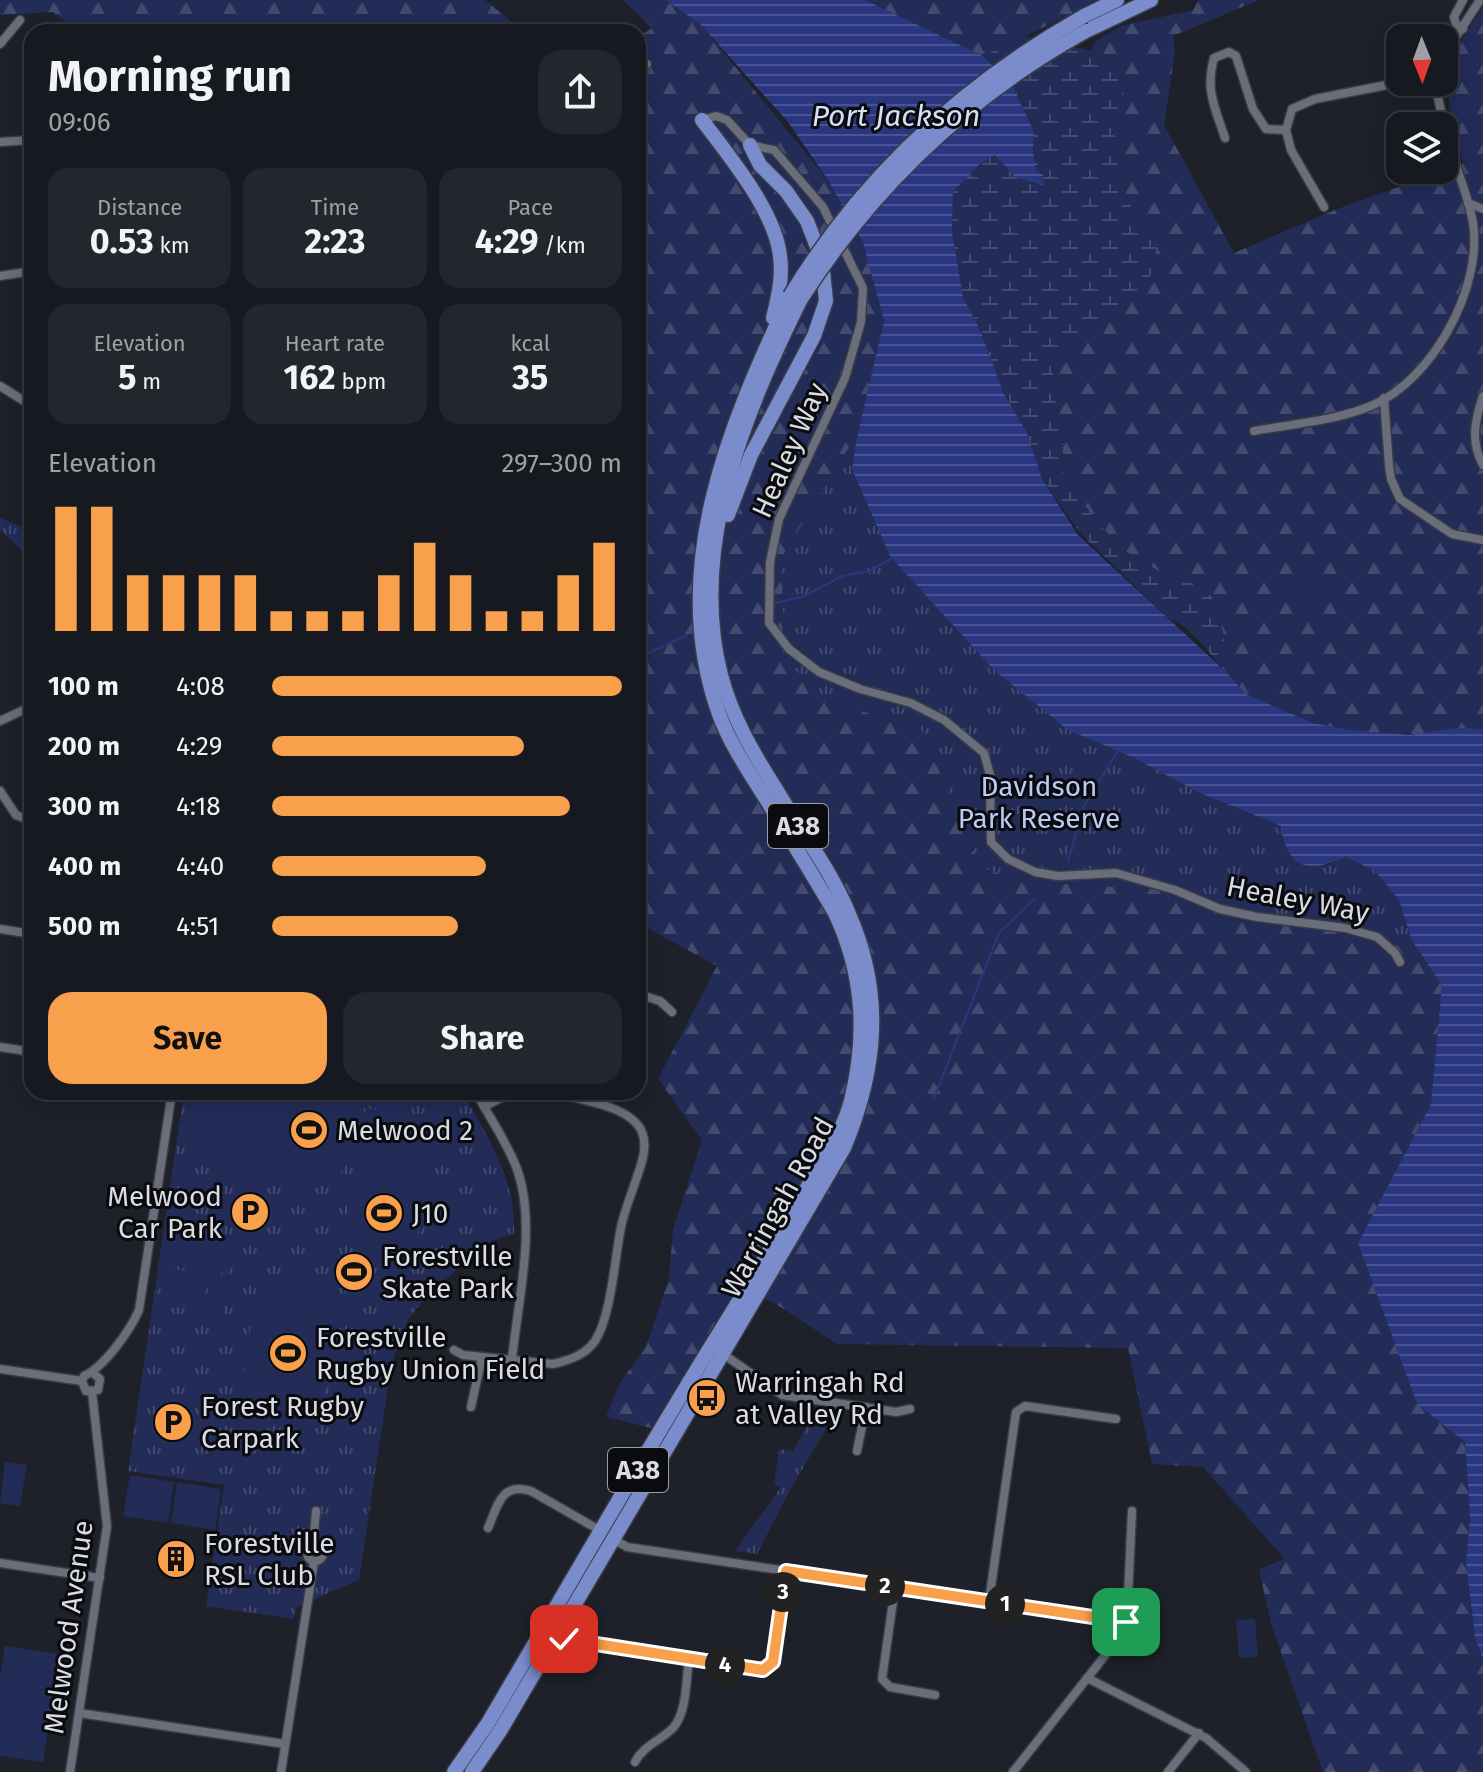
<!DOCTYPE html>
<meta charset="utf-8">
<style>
:root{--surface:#161920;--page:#23262d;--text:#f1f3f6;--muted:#9ea0a5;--line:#35383e;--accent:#f8a04b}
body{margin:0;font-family:"Fira Sans",sans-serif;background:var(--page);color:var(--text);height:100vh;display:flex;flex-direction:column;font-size:30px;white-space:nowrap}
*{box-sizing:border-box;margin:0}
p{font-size:26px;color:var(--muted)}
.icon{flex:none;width:44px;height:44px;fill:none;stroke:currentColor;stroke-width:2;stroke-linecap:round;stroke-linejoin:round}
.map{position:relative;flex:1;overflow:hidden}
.details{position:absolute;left:24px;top:24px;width:622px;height:1076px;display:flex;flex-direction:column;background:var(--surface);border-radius:24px;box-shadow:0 4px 20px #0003,0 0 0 2px var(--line)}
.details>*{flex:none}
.needle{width:52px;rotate:179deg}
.controls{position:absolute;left:1386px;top:24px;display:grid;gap:16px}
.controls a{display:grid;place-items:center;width:72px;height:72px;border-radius:16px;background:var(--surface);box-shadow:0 4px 20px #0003,0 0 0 2px var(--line);font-size:40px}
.pin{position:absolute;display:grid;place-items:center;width:68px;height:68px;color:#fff;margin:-34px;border-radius:16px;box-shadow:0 4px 12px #0006}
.km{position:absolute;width:40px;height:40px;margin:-20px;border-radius:50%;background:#222;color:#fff;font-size:22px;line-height:40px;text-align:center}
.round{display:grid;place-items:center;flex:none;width:84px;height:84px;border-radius:24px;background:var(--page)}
.headline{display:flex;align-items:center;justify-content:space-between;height:136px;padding:0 24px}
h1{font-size:44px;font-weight:700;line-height:60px}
.metrics{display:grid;grid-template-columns:repeat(3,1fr);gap:12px;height:136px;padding:8px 24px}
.metrics div{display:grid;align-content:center;border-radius:20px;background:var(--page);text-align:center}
.metrics b{font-size:34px;font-weight:700}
.metrics small{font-size:22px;font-weight:400}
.metrics p{font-size:22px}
.chart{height:224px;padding:16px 24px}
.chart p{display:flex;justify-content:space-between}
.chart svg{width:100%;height:144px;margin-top:8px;stroke:var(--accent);stroke-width:6}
.primary-button{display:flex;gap:16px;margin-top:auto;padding:16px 24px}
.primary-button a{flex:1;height:92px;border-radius:24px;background:var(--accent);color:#111;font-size:32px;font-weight:700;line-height:92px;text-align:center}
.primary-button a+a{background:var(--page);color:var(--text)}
ul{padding:0 24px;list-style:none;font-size:26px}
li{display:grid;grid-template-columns:128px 96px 1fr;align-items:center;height:60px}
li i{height:20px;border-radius:10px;background:var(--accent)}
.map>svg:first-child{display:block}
.grass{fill:url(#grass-tufts)}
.forest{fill:url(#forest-firs)}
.wetland{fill:url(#wetland-marsh)}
.pitch{fill:#222c57}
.water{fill:url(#water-rules)}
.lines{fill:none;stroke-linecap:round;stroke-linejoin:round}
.stream{stroke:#2a3780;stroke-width:2}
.street-casing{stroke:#3a3c45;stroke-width:11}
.highway-casing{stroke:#3a3c45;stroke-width:17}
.street{stroke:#6a6e7a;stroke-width:8}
.highway{stroke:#7a8ccb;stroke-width:14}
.highway-bridge-casing{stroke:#3a3c45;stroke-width:17;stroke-linecap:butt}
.highway-bridge{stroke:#7a8ccb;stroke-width:14}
.route-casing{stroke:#fff;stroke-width:16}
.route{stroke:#f8a04b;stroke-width:10}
.labels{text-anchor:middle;stroke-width:6;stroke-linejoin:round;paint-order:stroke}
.shield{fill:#090b0f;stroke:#9b9da3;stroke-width:2}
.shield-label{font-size:26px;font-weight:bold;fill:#dadce2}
.street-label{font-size:28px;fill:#dadce2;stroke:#090b0f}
.park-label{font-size:28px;fill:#bcc9f4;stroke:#090b0f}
.poi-label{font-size:28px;fill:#dadce2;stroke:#090b0f;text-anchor:start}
.water-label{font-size:30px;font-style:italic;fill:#d8dff5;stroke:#090b0f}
</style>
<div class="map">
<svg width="1483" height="1772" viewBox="0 0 1483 1772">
<defs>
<pattern id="grass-tufts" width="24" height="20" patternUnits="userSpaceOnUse" patternTransform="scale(2)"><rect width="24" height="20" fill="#222c57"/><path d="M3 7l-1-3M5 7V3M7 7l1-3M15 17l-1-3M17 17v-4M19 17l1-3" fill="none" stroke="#424a6f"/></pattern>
<pattern id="forest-firs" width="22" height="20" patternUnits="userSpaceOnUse" patternTransform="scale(2)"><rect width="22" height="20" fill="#222c57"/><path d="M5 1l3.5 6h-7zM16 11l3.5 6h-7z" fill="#424a6f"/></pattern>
<pattern id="wetland-marsh" width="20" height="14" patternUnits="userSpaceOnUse" patternTransform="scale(2)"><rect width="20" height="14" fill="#222c57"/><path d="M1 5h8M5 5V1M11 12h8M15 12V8" fill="none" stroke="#424a6f"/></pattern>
<pattern id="water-rules" width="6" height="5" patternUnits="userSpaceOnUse" patternTransform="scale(2)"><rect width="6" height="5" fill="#2a3780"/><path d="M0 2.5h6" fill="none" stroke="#485392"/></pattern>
</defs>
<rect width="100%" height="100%" fill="#1e212a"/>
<g class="grass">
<path d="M 858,433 L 853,469 L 1068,730 L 1132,757 L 1200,793 L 1281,826 L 1327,865 L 1346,857 L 1375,871 L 1399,900 L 1412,941 L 1405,947 L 1151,889 L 1049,883 L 1010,878 L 978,866 L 967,831 L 920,727 L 879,718 L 811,690 L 783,655 L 782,557 Z"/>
<path d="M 0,518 L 32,531 L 32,567 L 24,565 L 21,549 L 0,530 Z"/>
<path d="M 184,1092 L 463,1092 C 488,1139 516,1178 514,1234 L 493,1240 L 429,1293 L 408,1320 L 394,1356 L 388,1386 L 359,1580 L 296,1607 L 294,1619 L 206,1606 L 224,1485 L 128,1471 Z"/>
<path d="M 816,1409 L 836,1412 L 791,1488 L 757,1554 L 735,1551 L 781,1487 L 774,1485 L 779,1449 L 793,1451 Z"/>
</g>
<g class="forest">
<path d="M 0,0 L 485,0 L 524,32 L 78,32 L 53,12 L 0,15 Z"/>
<path d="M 623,0 L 666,0 L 701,25 L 828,180 L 863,242 L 884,321 L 858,433 L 782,557 L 783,655 L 812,690 L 879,718 L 920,727 L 967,831 L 978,866 L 1010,878 L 1049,883 L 1151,889 L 1404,947 L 1412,941 L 1442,985 L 1431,1104 L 1358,1243 L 1417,1404 L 1465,1442 L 1470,1517 L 1466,1562 L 1475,1637 L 1483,1660 L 1483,1772 L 1323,1772 L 1271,1624 L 1259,1569 L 1285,1559 L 1203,1467 L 1152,1464 L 1128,1348 L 837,1344 L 782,1308 L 739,1284 L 651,1428 L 606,1417 L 619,1384 L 646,1347 L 669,1278 L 673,1230 L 702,1140 L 658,1079 L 717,966 L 638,923 L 638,37 L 652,28 Z"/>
<path d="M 865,0 L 1101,0 L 983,56 Z"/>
<path d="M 1198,0 L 1259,0 L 1173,36 L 1175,52 L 1164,125 L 1234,253 L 1337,209 L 1463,164 L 1454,131 L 1444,68 L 1483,7 L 1483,729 C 1456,728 1435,734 1410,735 C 1358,737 1294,722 1249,696 C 1239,691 1231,678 1224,670 C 1229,645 1220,620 1212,596 L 1188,581 L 1160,572 L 1120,548 L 1076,495 L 1061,468 L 1064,437 L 1053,389 L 1054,363 L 1093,331 L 1157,247 L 1138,222 L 1127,198 L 1113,146 L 1126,76 L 1092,51 L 1094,42 L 1121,26 L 1193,10 Z"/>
</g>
<path class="wetland" d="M 1025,36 L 1092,51 L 1127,76 L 1113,146 L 1127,198 L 1138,222 L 1157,247 L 1150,278 L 1093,331 L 1054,363 L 1053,389 L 1064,437 L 1061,468 L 1076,495 L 1120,548 L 1160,572 L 1188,581 L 1212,596 C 1220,620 1229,645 1224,670 C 1206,649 1192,628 1167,617 L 1080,533 L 1042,479 L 1027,433 L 1004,394 L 980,330 L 963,297 L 952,232 L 953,192 L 980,164 L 995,154 L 1015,177 L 1041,179 L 1044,176 L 1036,171 L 1033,151 L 1034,132 L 1012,85 L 983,56 Z"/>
<g class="pitch">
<rect x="1299" y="570" width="20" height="41"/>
<path d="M 198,1092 L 355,1092 L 340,1181 L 302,1175 C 272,1199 225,1181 214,1146 L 189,1142 Z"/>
<path d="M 366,1108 L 438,1121 L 416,1244 L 344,1231 Z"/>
<path d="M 175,1228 L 193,1231 L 188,1268 L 169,1265 Z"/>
<path d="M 195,1231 L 214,1234 L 208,1271 L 190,1268 Z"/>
<path d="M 216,1234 L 234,1237 L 229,1274 L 211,1271 Z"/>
<path d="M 347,1255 L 366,1259 L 355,1323 L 340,1321 L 347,1287 L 341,1285 Z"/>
<path d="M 169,1268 L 187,1271 L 182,1308 L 163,1305 Z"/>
<path d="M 190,1271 L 208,1274 L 202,1311 L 184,1308 Z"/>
<path d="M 210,1275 L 229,1277 L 223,1314 L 205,1311 Z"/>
<path d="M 258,1277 L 339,1289 L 319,1428 L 237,1416 Z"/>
<path d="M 5,1462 L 27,1465 L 20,1506 L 0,1503 Z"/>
<path d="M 130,1475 L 174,1482 L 168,1523 L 123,1516 Z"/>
<path d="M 177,1482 L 221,1489 L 215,1530 L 171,1523 Z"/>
<path d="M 1255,1619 L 1258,1657 L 1239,1658 L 1236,1620 Z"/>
<path d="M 5,1646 L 59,1654 L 53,1694 L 54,1710 L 49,1723 L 43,1762 L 0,1756 L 0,1677 Z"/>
</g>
<path class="water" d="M 666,0 L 865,0 L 983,56 L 1012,85 L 1034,132 L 1033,151 L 1036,170 L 1044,176 L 1041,179 L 1044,182 L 1043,185 L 1015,177 L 995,155 L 980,164 L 953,192 L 952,232 L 963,297 L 980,330 L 1004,394 L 1027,433 L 1042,479 L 1078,535 L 1224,670 L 1247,695 L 1313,723 L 1348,730 L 1409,735 L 1456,728 L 1483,729 L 1483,1660 L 1475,1637 L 1466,1562 L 1470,1517 L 1465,1442 L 1417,1404 L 1358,1243 L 1431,1104 L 1442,985 L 1412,941 L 1399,900 L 1375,871 L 1346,857 C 1309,873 1287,870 1281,826 L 1200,793 L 1132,757 L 1068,730 L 994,670 L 890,556 L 852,469 L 858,433 L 884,321 L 863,242 L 828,180 L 788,122 L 701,25 Z"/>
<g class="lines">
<g class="stream">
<path d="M 775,603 L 804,596 L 842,576 L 869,571 L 893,558"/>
<path d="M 638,658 L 687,635"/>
<path d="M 1068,861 L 1084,806 L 1118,751"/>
<path d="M 934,1098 L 999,933 L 1035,898"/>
</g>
<defs>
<g id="street">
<path d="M 1463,0 L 1454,17 L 1456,24 L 1463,29"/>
<path d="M 0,44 L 20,20"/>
<path d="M 1444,55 L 1480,0"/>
<path d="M 638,65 L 647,64"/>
<path d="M 702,120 L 716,116 L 727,120 L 750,145 L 774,150 L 823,207 L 863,288 L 861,322 L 845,378 L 779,519 L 770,562 L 769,623 L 789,649 L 819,672 L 860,689 L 911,703 L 944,720 L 984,753 L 990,775 L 991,842 L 1008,859 L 1035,872 L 1058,876 L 1116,873 L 1175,890 L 1220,909 L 1257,917 L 1345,928 L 1377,937 L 1395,953 L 1400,962"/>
<path d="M 1225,138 C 1215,107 1205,91 1214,58 L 1229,52 L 1236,56 L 1253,109 L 1266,129 L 1286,130"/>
<path d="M 0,142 L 32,140"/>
<path d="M 1468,203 L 1483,209"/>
<path d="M 1324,207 L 1291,150 L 1286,130 L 1292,109 L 1315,99 L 1402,82"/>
<path d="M 0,276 L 32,271"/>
<path d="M 0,386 L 32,406"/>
<path d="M 1483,396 C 1475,420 1470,441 1483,465"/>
<path d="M 1384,398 L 1389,466 L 1391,479 L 1400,499 L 1452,534 L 1483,540"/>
<path d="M 1254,431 C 1293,424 1335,421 1373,405 C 1432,380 1483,288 1473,223 C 1470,204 1462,184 1456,165 C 1447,138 1440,110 1435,82"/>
<path d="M 0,721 L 32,706"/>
<path d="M 0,791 L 16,815 L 32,821"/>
<path d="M 0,929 L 32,934"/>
<path d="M 638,994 L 660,1001 L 672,1012"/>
<path d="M 0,1047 L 32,1052"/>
<path d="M 476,1092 C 489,1117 507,1142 517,1169 C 537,1224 518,1301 512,1359"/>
<path d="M 484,1107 L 512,1092"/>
<path d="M 454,1350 L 463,1355 L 553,1364 C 570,1360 585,1355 595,1341 C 611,1317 615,1257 621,1227 C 624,1213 629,1200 634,1186 C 639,1170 649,1149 642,1132 C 631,1105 576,1099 550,1092"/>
<path d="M 723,1354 L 782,1395 L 896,1412 L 910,1409"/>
<path d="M 0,1369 L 82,1381"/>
<path d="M 82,1381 L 84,1376 C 104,1367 130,1331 139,1310 L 172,1092"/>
<path d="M 82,1381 L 86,1391 L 98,1390 L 100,1379 L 93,1373"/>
<path d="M 471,1407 L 482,1357"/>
<path d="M 857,1451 L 866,1407"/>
<path d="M 488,1528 C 498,1505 501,1482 531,1491 L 601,1531"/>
<path d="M 613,1539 L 627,1547 L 1126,1622"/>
<circle cx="315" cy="1553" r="8"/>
<path d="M 313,1545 L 316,1511"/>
<path d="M 0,1563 L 100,1578"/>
<path d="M 895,1587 L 882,1679 L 890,1687 L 935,1695"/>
<path d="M 989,1601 L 1016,1412 L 1025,1406 L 1116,1419"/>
<path d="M 555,1638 L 763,1670 L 773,1662 L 786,1571"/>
<path d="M 1087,1678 L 1206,1738 L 1246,1772"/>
<path d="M 79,1713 L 285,1744"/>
<path d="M 635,1762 C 644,1745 660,1741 673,1728 C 687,1713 686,1679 689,1659"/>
<path d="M 70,1772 L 107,1526 L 92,1392"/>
<path d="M 281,1772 L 314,1562"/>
<path d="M 1013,1772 L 1122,1634 L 1127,1618 L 1132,1511"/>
<path d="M 1168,1772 L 1199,1733"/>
</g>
<g id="highway">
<path d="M 1084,16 L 1117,0"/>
<path d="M 1086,31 L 1151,0"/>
<path d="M 702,120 C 729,156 775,211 780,256 C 783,277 778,298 773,318"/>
<path d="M 728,515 L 751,455 L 814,336 L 826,301 L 822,260 L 807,221 L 786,191 L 760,165 L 750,145"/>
<path d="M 454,1772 L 488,1723 C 563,1596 636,1468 713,1343 C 744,1293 774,1243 804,1193 C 821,1164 842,1134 851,1101 C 867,1036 864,975 835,913 C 813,875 789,837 766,799 C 749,772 730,744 719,714 C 667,571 729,425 790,296"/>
<path d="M 472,1772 L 500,1731 L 844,1148 C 877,1069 884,994 849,914 C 831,870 800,830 776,789 C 753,753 732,717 721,675 C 688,547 745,412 801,299"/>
</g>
</defs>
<use href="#street" class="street-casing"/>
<use href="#highway" class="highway-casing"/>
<use href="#street" class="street"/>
<use href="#highway" class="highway"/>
<defs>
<g id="highway-bridge">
<path d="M 790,296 C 862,177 964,84 1084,16"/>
<path d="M 801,299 C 874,185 967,97 1086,31"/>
</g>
</defs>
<use href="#highway-bridge" class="highway-bridge-casing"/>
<use href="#highway-bridge" class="highway-bridge"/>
</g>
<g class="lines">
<defs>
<path id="route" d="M 564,1639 L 763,1670 L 773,1662 L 786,1571 L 1126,1622"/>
</defs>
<use href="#route" class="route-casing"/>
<use href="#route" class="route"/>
</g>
<defs>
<symbol id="stadium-disc" viewBox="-11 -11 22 22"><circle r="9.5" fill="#f8a04b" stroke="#090b0f"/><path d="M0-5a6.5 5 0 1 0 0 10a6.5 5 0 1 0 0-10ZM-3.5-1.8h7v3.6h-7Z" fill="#111"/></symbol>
<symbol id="parking-disc" viewBox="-11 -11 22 22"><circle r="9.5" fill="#f8a04b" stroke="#090b0f"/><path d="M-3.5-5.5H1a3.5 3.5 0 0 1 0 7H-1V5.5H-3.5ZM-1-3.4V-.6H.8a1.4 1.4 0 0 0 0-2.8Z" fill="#111"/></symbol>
<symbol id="bus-disc" viewBox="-11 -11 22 22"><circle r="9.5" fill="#f8a04b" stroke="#090b0f"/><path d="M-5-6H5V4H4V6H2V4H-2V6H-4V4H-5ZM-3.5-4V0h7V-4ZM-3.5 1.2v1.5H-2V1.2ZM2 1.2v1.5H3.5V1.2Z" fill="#111"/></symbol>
<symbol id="building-disc" viewBox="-11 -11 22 22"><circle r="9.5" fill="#f8a04b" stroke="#090b0f"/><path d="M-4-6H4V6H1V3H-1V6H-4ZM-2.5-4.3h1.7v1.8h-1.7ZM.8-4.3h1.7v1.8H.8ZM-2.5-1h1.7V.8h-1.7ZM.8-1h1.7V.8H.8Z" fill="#111"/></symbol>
</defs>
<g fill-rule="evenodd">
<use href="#stadium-disc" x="287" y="1108" width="44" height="44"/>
<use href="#parking-disc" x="228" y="1190" width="44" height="44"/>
<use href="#stadium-disc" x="362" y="1191" width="44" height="44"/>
<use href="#stadium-disc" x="332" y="1250" width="44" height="44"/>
<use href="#stadium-disc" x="266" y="1331" width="44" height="44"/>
<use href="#bus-disc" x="685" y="1376" width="44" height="44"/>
<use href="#parking-disc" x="151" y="1400" width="44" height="44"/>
<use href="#building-disc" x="154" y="1537" width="44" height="44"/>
</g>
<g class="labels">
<g class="shield">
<rect x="768" y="804" width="60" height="44" rx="6"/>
<rect x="608" y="1448" width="60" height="44" rx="6"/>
</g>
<g class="shield-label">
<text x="798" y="835">A38</text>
<text x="638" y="1479">A38</text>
</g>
<g class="street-label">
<text transform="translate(789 450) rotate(-66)" y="10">Healey Way</text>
<text transform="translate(1298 899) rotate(11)" y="10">Healey Way</text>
<text transform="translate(777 1207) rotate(-61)" y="10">Warringah Road</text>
<text transform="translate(68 1627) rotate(-82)" y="10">Melwood Avenue</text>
</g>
<g class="park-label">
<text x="1039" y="796">Davidson<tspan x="1039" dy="32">Park Reserve</tspan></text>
</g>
<g class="poi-label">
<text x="337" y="1140">Melwood 2</text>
<text x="222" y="1206" text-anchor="end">Melwood<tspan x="222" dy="32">Car Park</tspan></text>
<text x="412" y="1223">J10</text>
<text x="382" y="1266">Forestville<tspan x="382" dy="32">Skate Park</tspan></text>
<text x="316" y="1347">Forestville<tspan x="316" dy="32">Rugby Union Field</tspan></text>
<text x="735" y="1392">Warringah Rd<tspan x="735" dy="32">at Valley Rd</tspan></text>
<text x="201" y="1416">Forest Rugby<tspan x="201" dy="32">Carpark</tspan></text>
<text x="204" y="1553">Forestville<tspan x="204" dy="32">RSL Club</tspan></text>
</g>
<g class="water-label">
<text x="896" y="126">Port Jackson</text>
</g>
</g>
</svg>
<div class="controls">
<a><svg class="needle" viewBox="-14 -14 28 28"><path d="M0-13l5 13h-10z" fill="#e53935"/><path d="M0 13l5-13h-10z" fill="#9ea0a5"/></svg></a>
<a><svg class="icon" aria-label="layers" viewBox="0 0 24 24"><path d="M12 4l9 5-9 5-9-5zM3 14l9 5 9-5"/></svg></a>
</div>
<div class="pin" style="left:1126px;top:1622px;background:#1e9e55"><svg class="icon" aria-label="arrive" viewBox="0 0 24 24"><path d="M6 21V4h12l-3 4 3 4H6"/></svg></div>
<div class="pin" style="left:564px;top:1639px;background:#d93025"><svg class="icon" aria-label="check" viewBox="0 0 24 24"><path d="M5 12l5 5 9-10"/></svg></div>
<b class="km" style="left:1005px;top:1604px">1</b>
<b class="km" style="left:885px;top:1586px">2</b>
<b class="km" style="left:783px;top:1592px">3</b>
<b class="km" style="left:725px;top:1665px">4</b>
<section class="details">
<div class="headline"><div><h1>Morning run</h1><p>09:06</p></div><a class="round"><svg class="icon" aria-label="share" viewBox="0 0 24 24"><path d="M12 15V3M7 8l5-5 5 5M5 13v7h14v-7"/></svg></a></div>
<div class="metrics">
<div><p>Distance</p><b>0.53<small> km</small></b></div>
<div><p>Time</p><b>2:23</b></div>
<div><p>Pace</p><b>4:29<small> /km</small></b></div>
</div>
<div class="metrics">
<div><p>Elevation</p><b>5<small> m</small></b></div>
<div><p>Heart rate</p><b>162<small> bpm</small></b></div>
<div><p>kcal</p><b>35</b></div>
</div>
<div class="chart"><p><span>Elevation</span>297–300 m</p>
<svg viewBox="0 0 160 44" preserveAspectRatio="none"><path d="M5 44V6M15 44V6M25 44V27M35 44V27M45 44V27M55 44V27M65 44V38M75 44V38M85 44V38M95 44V27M105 44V17M115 44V27M125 44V38M135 44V38M145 44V27M155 44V17"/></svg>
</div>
<ul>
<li><b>100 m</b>4:08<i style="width:100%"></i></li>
<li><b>200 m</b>4:29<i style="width:72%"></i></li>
<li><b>300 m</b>4:18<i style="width:85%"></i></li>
<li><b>400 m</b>4:40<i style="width:61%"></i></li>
<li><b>500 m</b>4:51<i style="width:53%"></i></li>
</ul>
<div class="primary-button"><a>Save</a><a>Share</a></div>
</section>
</div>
